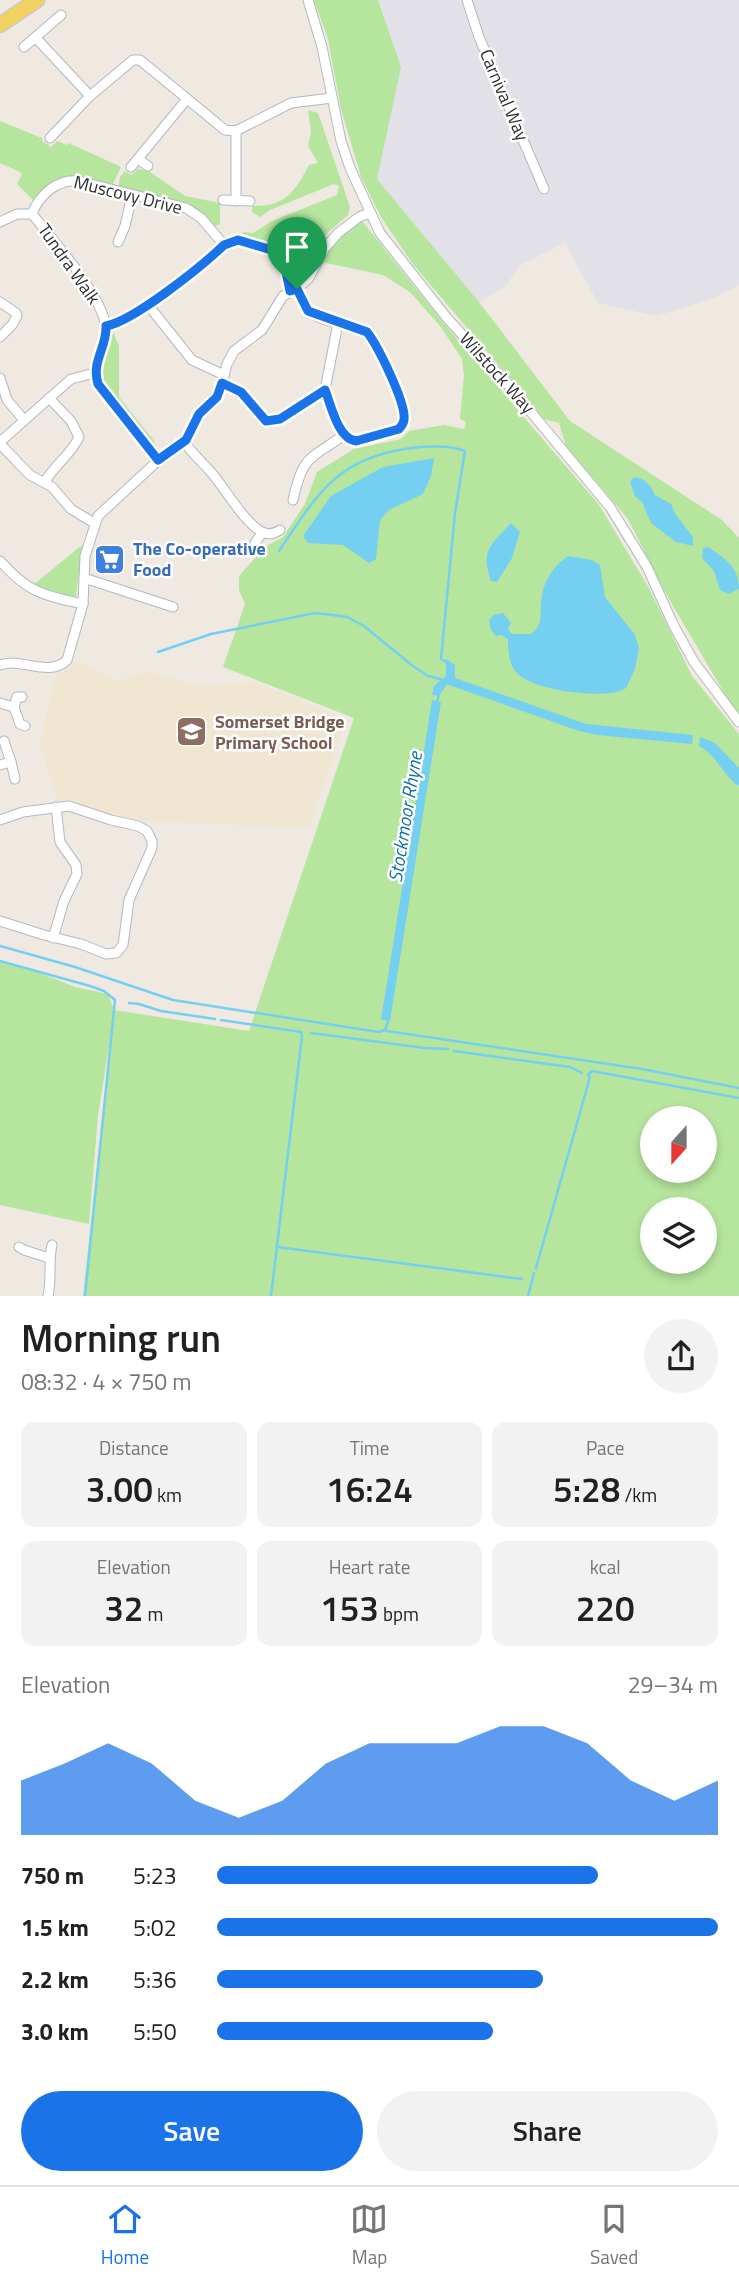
<!DOCTYPE html>
<meta charset="utf-8">
<style>
:root{--surface:#fff;--page:#f2f2f2;--text:#202124;--muted:#757577;--line:#e0e0e0;--accent:#1a73e8}
body{margin:0;font-family:"Titillium Web",sans-serif;background:var(--page);color:var(--text);height:100vh;display:flex;flex-direction:column;font-size:26px;white-space:nowrap}
*{box-sizing:border-box;margin:0}
p{font-size:23px;color:var(--muted)}
.icon{flex:none;width:38px;height:38px;fill:none;stroke:currentColor;stroke-width:2;stroke-linecap:round;stroke-linejoin:round}
.map{position:relative;height:1296px;overflow:hidden}
.details{display:flex;flex-direction:column;background:var(--surface);flex:1}
.details>*{flex:none}
.needle{width:46px;rotate:201deg}
.controls{position:absolute;left:640px;top:1106px;display:grid;gap:14px}
.controls a{display:grid;place-items:center;width:77px;height:77px;border-radius:50%;background:var(--surface);box-shadow:0 4px 10px #0003;font-size:35px}
.pin{position:absolute;display:grid;place-items:center;width:60px;height:60px;color:#fff;margin:-72px -30px;border-radius:50% 50% 50% 0;rotate:-45deg;box-shadow:0 0 7px #0007}
.pin .icon{rotate:45deg}
.round{display:grid;place-items:center;flex:none;width:74px;height:74px;border-radius:37px;background:var(--page)}
.headline{display:flex;align-items:center;justify-content:space-between;height:119px;padding:0 21px}
h1{font-size:38px;font-weight:600;line-height:52px}
.figures{display:grid;grid-template-columns:repeat(3,1fr);gap:10px;height:119px;padding:7px 21px}
.figures div{display:grid;align-content:center;border-radius:14px;background:var(--page);text-align:center}
.figures b{font-size:35px;font-weight:600}
.figures small{font-size:19px;font-weight:400}
.figures p{font-size:19px}
.chart{height:196px;padding:14px 21px}
.chart p{display:flex;justify-content:space-between}
.chart svg{width:100%;height:126px;margin-top:7px;fill:var(--accent);opacity:.7}
.cta{display:flex;gap:14px;margin-top:auto;padding:14px 21px}
.cta a{flex:1;height:80px;border-radius:42px;background:var(--accent);color:#fff;font-size:28px;font-weight:600;line-height:80px;text-align:center}
.cta a+a{background:var(--page);color:var(--text)}
ul{padding:0 21px;list-style:none;font-size:23px}
li{display:grid;grid-template-columns:112px 84px 1fr;align-items:center;height:52px}
li i{height:18px;border-radius:9px;background:var(--accent)}
.tab-bar{display:flex;justify-content:space-around;align-items:center;height:98px;border-top:2px solid var(--line);background:var(--surface);font-size:19px;color:var(--muted)}
.tab-bar a{display:grid;justify-items:center;gap:4px}
.tab-bar .active{color:var(--accent)}
.map>svg:first-child{display:block}
.industrial{fill:#e3e1e8}
.education{fill:#f0e6d1}
.green{fill:#b6e59e;fill-rule:evenodd}
.water{fill:#75cff0}
.lines{fill:none;stroke-linecap:round;stroke-linejoin:round}
.stream{stroke:#75cff0;stroke-width:2.5}
.minor-casing{stroke:#b4b7c1;stroke-width:11}
.primary-casing{stroke:#c9c9c9;stroke-width:17}
.minor{stroke:#fff;stroke-width:9}
.primary{stroke:#f2d163;stroke-width:14}
.route-casing{stroke:#fff;stroke-width:14}
.route{stroke:#1a73e8;stroke-width:9}
.labels{text-anchor:middle;stroke-width:5;stroke-linejoin:round;paint-order:stroke}
.street-label{font-size:18px;fill:#2e2e2e;stroke:#fff}
.shop-label{font-size:18px;font-weight:bold;fill:#366cbe;stroke:#fff;text-anchor:start}
.education-label{font-size:18px;font-weight:bold;fill:#785e54;stroke:#fff;text-anchor:start}
.water-label{font-size:19px;font-style:italic;fill:#0d6fa3;stroke:#fff}
</style>
<div class="map">
<svg width="739" height="1296" viewBox="0 0 739 1296">
<rect width="100%" height="100%" fill="#efe9e1"/>
<path class="industrial" d="M 378,0 L 739,0 L 739,285 L 711,299 L 656,316 L 598,303 L 565,243 L 519,266 L 505,287 L 479,302 L 376,179 L 401,67 Z"/>
<path class="education" d="M 75,661 L 118,681 L 148,671 L 198,686 L 254,682 L 346,719 L 309,828 L 147,821 L 111,815 L 70,799 L 58,801 L 40,745 L 55,675 L 70,668 Z"/>
<g class="green">
<path d="M 314,0 L 378,0 L 401,67 L 377,179 L 479,302 L 570,421 L 722,520 L 739,538 L 739,713 L 730,703 L 665,592 L 628,519 L 566,446 L 559,423 L 544,419 L 412,263 L 381,217 L 361,177 L 341,109 L 328,39 Z"/>
<path d="M 308,110 L 318,113 L 350,207 L 348,215 L 324,236 L 308,265 L 296,261 L 289,263 L 287,258 L 235,238 L 244,232 L 253,233 L 272,221 L 337,195 L 339,186 L 334,184 L 270,210 L 260,217 L 252,212 L 252,206 C 286,207 295,191 309,165 L 318,163 L 308,146 L 311,132 Z"/>
<path d="M 0,121 L 42,138 L 42,141 L 51,147 L 57,141 L 67,145 L 69,143 L 121,167 L 112,186 L 73,178 L 35,202 L 17,184 L 22,175 L 20,172 L 0,163 Z"/>
<path d="M 138,169 L 150,172 L 185,196 L 220,203 L 220,224 L 214,227 L 208,220 L 118,189 L 120,177 L 125,171 L 131,175 Z"/>
<path d="M 359,217 L 441,320 L 599,505 L 649,588 L 692,676 L 739,734 L 739,1296 L 83,1296 L 111,1034 L 98,1115 L 89,1224 L 0,1205 L 0,961 L 25,967 L 75,987 L 108,994 L 114,1010 L 249,1031 L 354,718 L 223,667 L 245,604 L 239,590 L 239,576 L 256,557 L 262,554 L 265,547 L 283,537 L 305,504 L 317,472 L 354,449 L 401,439 L 409,431 L 444,425 L 464,429 L 466,422 L 460,419 L 464,375 L 462,359 L 440,326 L 410,292 L 383,275 L 317,261 ZM 653,1118 L 705,1118 L 705,1171 L 653,1171 ZM 653,1209 L 705,1209 L 705,1262 L 653,1262 Z"/>
<path d="M 113,332 L 119,346 L 119,397 L 155,442 L 152,445 C 137,428 103,395 101,373 C 100,361 106,347 109,336 Z"/>
<path d="M 82,545 L 76,597 L 66,597 L 32,586 Z"/>
</g>
<g class="water">
<path d="M 434,458 L 431,476 L 423,494 L 389,510 L 380,520 L 376,559 L 369,563 L 343,545 L 308,543 L 303,536 L 331,496 L 383,467 Z"/>
<path d="M 634,477 C 645,478 651,485 655,495 L 671,504 L 676,515 L 693,537 L 693,546 L 676,542 L 651,523 L 642,502 L 635,496 L 630,482 Z"/>
<path d="M 511,523 L 520,532 L 512,558 L 497,582 L 491,581 C 480,550 491,545 511,523 Z"/>
<path d="M 708,547 C 725,559 739,566 739,589 L 729,594 L 720,590 L 714,571 L 702,558 L 703,548 Z"/>
<path d="M 568,556 L 592,560 L 600,565 L 605,597 L 635,635 L 639,648 L 635,669 L 626,688 C 621,690 616,693 611,693 C 587,696 537,690 519,675 C 509,667 508,651 508,639 L 501,635 L 496,636 L 491,630 L 489,621 L 493,615 L 503,613 L 511,623 L 508,629 L 512,634 L 531,634 C 543,625 540,617 541,604 C 542,583 551,568 568,556 Z"/>
<path d="M 446,659 L 455,665 L 455,678 L 586,724 L 693,735 L 692,744 L 597,735 L 579,731 L 446,684 L 442,688 L 440,696 L 432,695 L 434,686 L 446,676 Z"/>
<path d="M 432,700 L 441,702 L 390,1021 L 381,1020 Z"/>
<path d="M 700,737 L 715,743 L 739,768 L 739,786 C 723,776 717,755 699,746 Z"/>
</g>
<g class="lines">
<g class="stream">
<path d="M 279,551 C 318,493 337,458 411,448 C 429,446 449,445 465,451 L 455,513 L 441,659 L 448,663"/>
<path d="M 158,652 L 211,634 L 315,613 L 333,615 L 347,617 L 364,626 L 414,667 L 428,676 L 444,680"/>
<path d="M 437,704 L 439,693 L 447,682"/>
<path d="M 0,946 L 75,967 L 173,1000 L 379,1032 L 385,1030 L 389,1018"/>
<path d="M 0,961 L 90,986 L 104,991 L 115,1000 L 85,1296"/>
<path d="M 129,1003 L 139,1004 L 161,1011 L 215,1019"/>
<path d="M 221,1020 L 301,1032 L 302,1036 L 271,1296"/>
<path d="M 387,1031 L 642,1069 L 739,1088"/>
<path d="M 311,1033 L 425,1048 L 448,1049"/>
<path d="M 454,1051 L 570,1067 L 582,1073"/>
<path d="M 277,1247 L 522,1279"/>
<path d="M 536,1268 L 585,1095 L 590,1077 L 588,1075 L 592,1071 L 739,1098"/>
<path d="M 528,1296 L 534,1273"/>
</g>
<defs>
<g id="minor">
<path d="M 308,0 L 322,47 L 341,141 L 350,168 L 380,233 L 447,318 L 510,387 L 610,507 L 647,567 L 674,626 L 694,662 L 739,722"/>
<path d="M 467,0 L 479,37 L 544,189"/>
<path d="M 36,38 L 90,96"/>
<path d="M 24,47 L 61,15"/>
<path d="M 50,138 L 90,96 L 133,60 L 140,60 L 225,130 L 236,131 L 291,103 L 332,98"/>
<path d="M 138,159 L 148,166"/>
<path d="M 131,167 L 187,99"/>
<path d="M 223,200 L 250,201"/>
<path d="M 236,201 L 236,131"/>
<path d="M 32,214 C 54,241 101,294 106,327 C 109,348 90,360 98,384 L 158,460"/>
<path d="M 32,214 C 39,195 58,178 79,181 L 186,208 L 201,218 L 224,245"/>
<path d="M 0,222 L 17,214 L 32,214"/>
<path d="M 118,242 L 125,226 L 132,195"/>
<path d="M 297,289 C 308,317 317,318 345,325 C 352,326 360,327 366,331 C 376,340 405,406 404,419 C 404,424 402,425 399,429 L 356,441 L 344,435 L 325,390 L 338,323"/>
<path d="M 0,302 L 16,313 L 17,316 L 12,325 L 0,337"/>
<path d="M 148,305 L 192,360 L 224,375"/>
<path d="M 106,326 C 133,321 203,266 224,245 L 238,240 L 275,251 L 283,257 L 290,291"/>
<path d="M 0,378 L 7,400 L 24,420"/>
<path d="M 222,384 L 236,388 L 263,419 L 270,422 L 280,419 L 325,390"/>
<path d="M 0,442 L 71,379 L 95,373"/>
<path d="M 184,442 C 192,453 201,461 210,471 C 223,485 247,528 265,533 C 271,535 275,533 280,530"/>
<path d="M 0,444 L 30,475 L 52,487 L 71,509 L 94,523"/>
<path d="M 45,482 C 54,465 71,455 79,437 L 71,421 L 49,398"/>
<path d="M 293,500 C 303,455 309,460 344,435"/>
<path d="M 255,543 L 262,533"/>
<path d="M 0,561 C 29,593 42,595 83,604"/>
<path d="M 84,578 L 173,607"/>
<path d="M 0,665 C 22,657 49,678 67,660 L 83,604 L 85,556 L 98,516 L 163,456 L 186,440 L 199,414 L 220,391 L 227,364 L 234,351 L 262,330 L 283,296 L 297,289 L 309,278 L 325,248 L 338,233 L 359,217 L 370,213"/>
<path d="M 0,703 L 14,707 L 20,724 L 25,726"/>
<path d="M 14,707 L 17,697 L 22,697"/>
<path d="M 11,762 L 15,779"/>
<path d="M 0,765 L 11,762 L 4,741"/>
<path d="M 0,820 L 23,812 L 69,806 L 111,820 L 138,826 L 147,831 L 152,841 L 152,848 L 129,900 L 123,945 L 116,953 L 106,954 L 81,944 L 44,935 L 0,921"/>
<path d="M 53,938 L 64,901 L 77,874 L 76,865 L 60,842 L 56,807"/>
<path d="M 19,1247 L 24,1250 L 49,1258"/>
<path d="M 48,1296 C 52,1279 48,1262 52,1245"/>
</g>
<path id="primary" d="M 0,25 L 37,0"/>
</defs>
<use href="#minor" class="minor-casing"/>
<use href="#primary" class="primary-casing"/>
<use href="#minor" class="minor"/>
<use href="#primary" class="primary"/>
</g>
<g class="lines">
<defs>
<path id="route" d="M 238,240 L 275,251 L 283,257 L 290,291 L 297,289 L 308,311 L 367,332 C 378,346 406,403 404,419 C 404,424 402,425 399,429 L 356,441 C 338,439 331,405 325,390 L 280,419 L 266,421 L 241,392 L 222,383 L 217,397 L 199,414 L 186,440 L 158,460 L 98,384 C 91,361 107,348 106,326 C 134,321 202,266 224,245 Z"/>
</defs>
<use href="#route" class="route-casing"/>
<use href="#route" class="route"/>
</g>
<defs>
<symbol id="supermarket-square" viewBox="-11 -11 22 22"><rect x="-9" y="-9" width="18" height="18" rx="4" fill="#3f7fe0" stroke="#fff"/><path d="M-6-5.5h2.5l.6 2H6L4.5 2H-2.5L-4.4-4H-6ZM-1.5 3.2a1.3 1.3 0 1 0 .1 0ZM3 3.2a1.3 1.3 0 1 0 .1 0Z" fill="#fff"/></symbol>
<symbol id="school-square" viewBox="-11 -11 22 22"><rect x="-9" y="-9" width="18" height="18" rx="4" fill="#8d6e63" stroke="#fff"/><path d="M0-5L7-2L0 1L-7-2ZM-4 1L0 2.5L4 1V4Q0 6-4 4Z" fill="#fff"/></symbol>
</defs>
<g fill-rule="evenodd">
<use href="#supermarket-square" x="92" y="542" width="35" height="35"/>
<use href="#school-square" x="174" y="714" width="35" height="35"/>
</g>
<g class="labels">
<g class="street-label">
<text transform="translate(504 95) rotate(67)" y="6">Carnival Way</text>
<text transform="translate(128 195) rotate(14)" y="6">Muscovy Drive</text>
<text transform="translate(69 264) rotate(55)" y="6">Tundra Walk</text>
<text transform="translate(497 373) rotate(48)" y="6">Wilstock Way</text>
</g>
<g class="shop-label">
<text x="133" y="555">The Co-operative<tspan x="133" dy="21">Food</tspan></text>
</g>
<g class="education-label">
<text x="215" y="728">Somerset Bridge<tspan x="215" dy="21">Primary School</tspan></text>
</g>
<g class="water-label">
<text transform="translate(405 817) rotate(-81)" y="7">Stockmoor Rhyne</text>
</g>
</g>
</svg>
<div class="controls">
<a><svg class="needle" viewBox="-14 -14 28 28"><path d="M0-13l5 13h-10z" fill="#e53935"/><path d="M0 13l5-13h-10z" fill="#757577"/></svg></a>
<a><svg class="icon" aria-label="layers" viewBox="0 0 24 24"><path d="M12 4l9 5-9 5-9-5zM3 14l9 5 9-5"/></svg></a>
</div>
<div class="pin" style="left:297px;top:289px;background:#1e9e55"><svg class="icon" aria-label="arrive" viewBox="0 0 24 24"><path d="M6 21V4h12l-3 4 3 4H6"/></svg></div>
</div>
<section class="details">
<div class="headline"><div><h1>Morning run</h1><p>08:32 · 4 × 750 m</p></div><a class="round"><svg class="icon" aria-label="share" viewBox="0 0 24 24"><path d="M12 15V3M7 8l5-5 5 5M5 13v7h14v-7"/></svg></a></div>
<div class="figures">
<div><p>Distance</p><b>3.00<small> km</small></b></div>
<div><p>Time</p><b>16:24</b></div>
<div><p>Pace</p><b>5:28<small> /km</small></b></div>
</div>
<div class="figures">
<div><p>Elevation</p><b>32<small> m</small></b></div>
<div><p>Heart rate</p><b>153<small> bpm</small></b></div>
<div><p>kcal</p><b>220</b></div>
</div>
<div class="chart"><p><span>Elevation</span>29–34 m</p>
<svg viewBox="0 0 160 44" preserveAspectRatio="none"><path d="M0 44V25L10 19L20 12L30 19L40 32L50 38L60 32L70 19L80 12L90 12L100 12L110 6L120 6L130 12L140 25L150 32L160 25V44z"/></svg>
</div>
<ul>
<li><b>750 m</b>5:23<i style="width:76%"></i></li>
<li><b>1.5 km</b>5:02<i style="width:100%"></i></li>
<li><b>2.2 km</b>5:36<i style="width:65%"></i></li>
<li><b>3.0 km</b>5:50<i style="width:55%"></i></li>
</ul>
<div class="cta"><a>Save</a><a>Share</a></div>
</section>
<nav class="tab-bar">
<a class="active"><svg class="icon" aria-label="home" viewBox="0 0 24 24"><path d="M3 11l9-7 9 7M6 9v11h12V9"/></svg>Home</a>
<a><svg class="icon" aria-label="map" viewBox="0 0 24 24"><path d="M3 6l6-2 6 2 6-2v14l-6 2-6-2-6 2zM9 4v14M15 6v14"/></svg>Map</a>
<a><svg class="icon" aria-label="saved" viewBox="0 0 24 24"><path d="M7 4h10v16l-5-4-5 4z"/></svg>Saved</a>
</nav>
